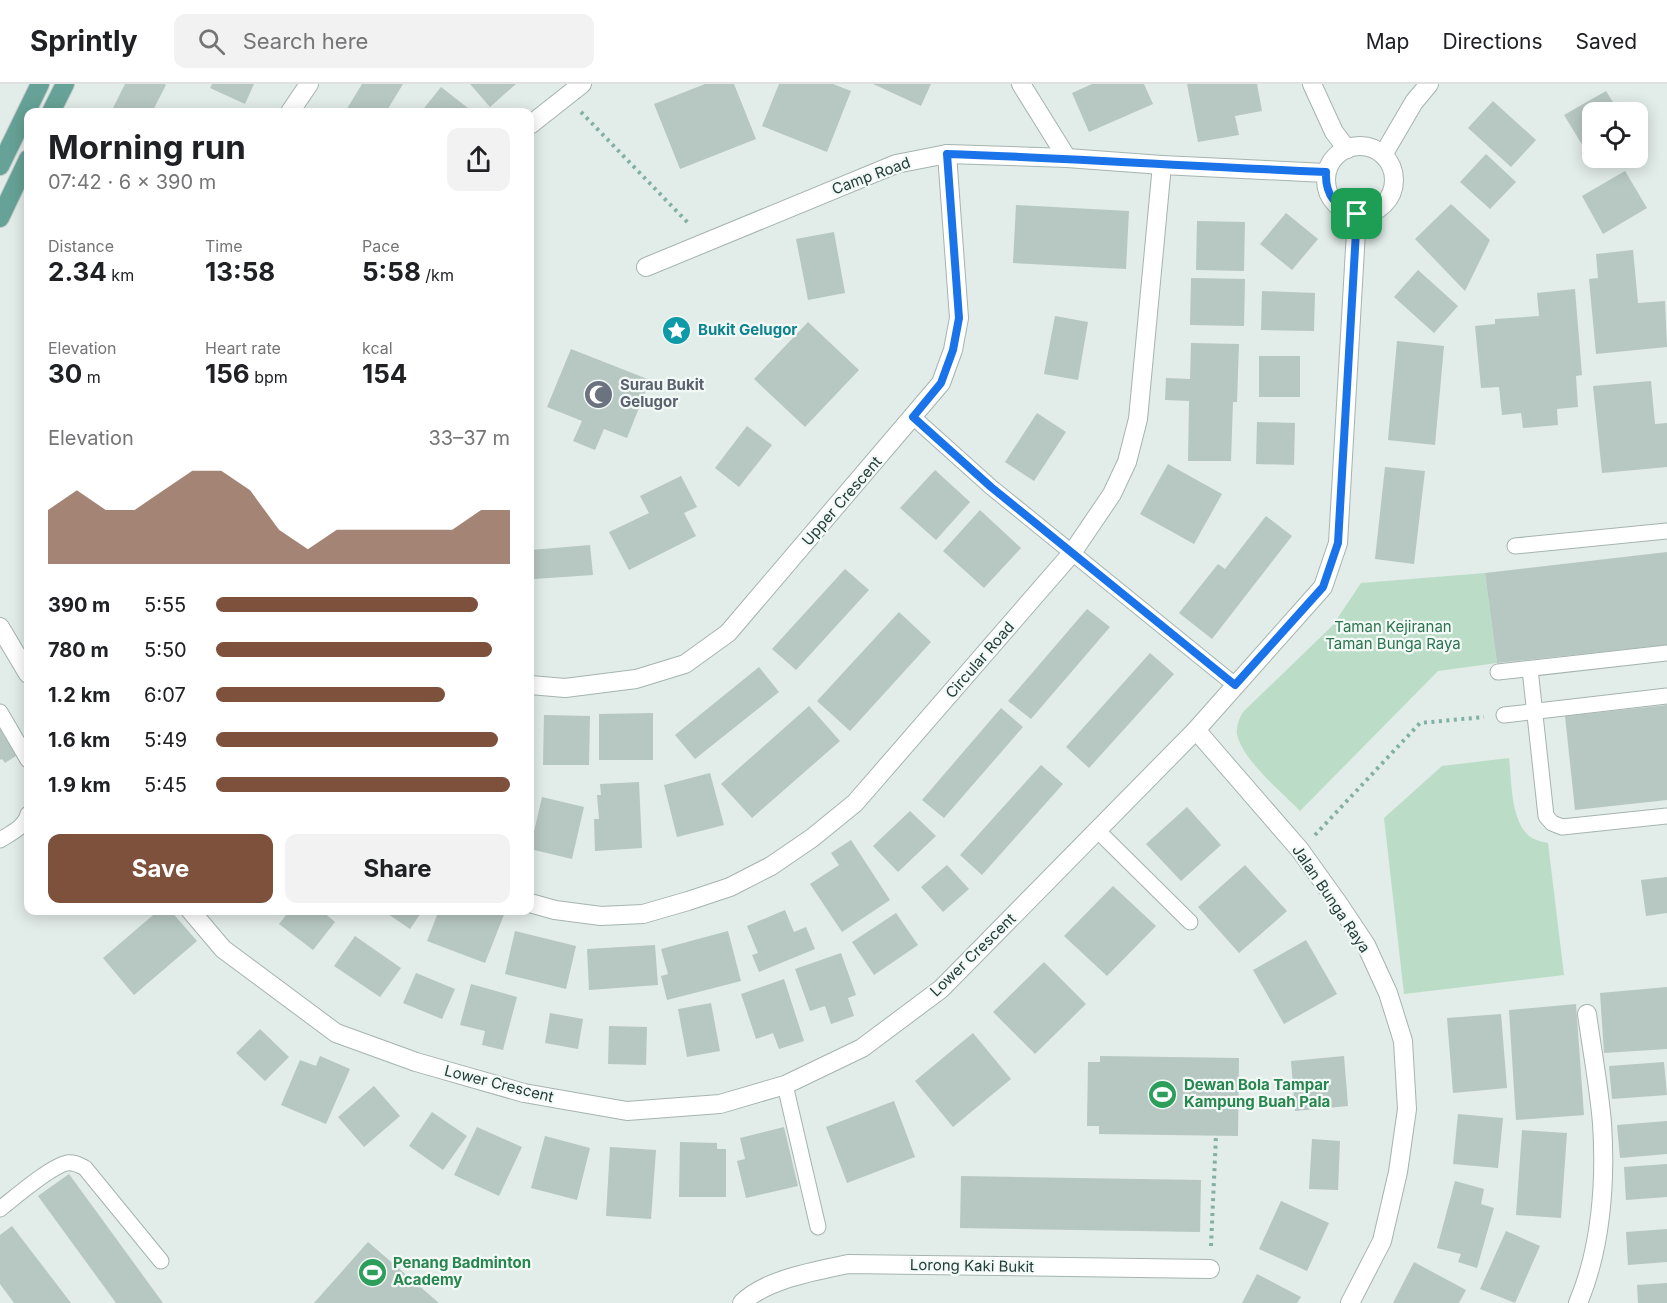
<!DOCTYPE html>
<meta charset="utf-8">
<style>
:root{--surface:#fff;--page:#f2f2f2;--text:#202124;--muted:#757577;--line:#e0e0e0;--accent:#7e513c}
body{margin:0;font-family:Inter,sans-serif;background:var(--page);color:var(--text);height:100vh;display:flex;flex-direction:column;font-size:22px;white-space:nowrap}
*{box-sizing:border-box;margin:0}
p{font-size:20px;color:var(--muted)}
.icon{flex:none;width:33px;height:33px;fill:none;stroke:currentColor;stroke-width:2;stroke-linecap:round;stroke-linejoin:round}
.map{position:relative;flex:1;overflow:hidden}
.sheet{position:absolute;left:24px;top:24px;width:510px;height:807px;display:flex;flex-direction:column;background:var(--surface);border-radius:12px;box-shadow:0 3px 15px #0003}
.sheet>*{flex:none}
.controls{position:absolute;left:1582px;top:18px;display:grid;gap:12px}
.controls a{display:grid;place-items:center;width:66px;height:66px;border-radius:12px;background:var(--surface);box-shadow:0 3px 15px #0003;font-size:30px}
.pin{position:absolute;display:grid;place-items:center;width:51px;height:51px;color:#fff;margin:-26px;border-radius:12px;box-shadow:0 3px 9px #0006}
.round{display:grid;place-items:center;flex:none;width:63px;height:63px;border-radius:12px;background:var(--page)}
.head{display:flex;align-items:center;justify-content:space-between;height:102px;padding:0 24px}
h1{font-size:33px;font-weight:700;line-height:45px}
.stats{display:grid;grid-template-columns:repeat(3,1fr);gap:9px;height:102px;padding:6px 24px}
.stats div{display:grid;align-content:center}
.stats b{font-size:26px;font-weight:700}
.stats small{font-size:16px;font-weight:400}
.stats p{font-size:16px}
.chart{height:168px;padding:12px 24px}
.chart p{display:flex;justify-content:space-between}
.chart svg{width:100%;height:108px;margin-top:6px;fill:var(--accent);opacity:.7}
.action{display:flex;gap:12px;margin-top:auto;padding:12px 24px}
.action a{flex:1;height:69px;border-radius:12px;background:var(--accent);color:#fff;font-size:24px;font-weight:700;line-height:69px;text-align:center}
.action a+a{background:var(--page);color:var(--text)}
ul{padding:0 24px;list-style:none;font-size:20px}
li{display:grid;grid-template-columns:96px 72px 1fr;align-items:center;height:45px}
li i{height:15px;border-radius:8px;background:var(--accent)}
header{display:flex;align-items:center;gap:36px;box-sizing:border-box;height:84px;padding:0 30px;background:var(--surface);border-bottom:2px solid var(--line)}
header strong{font-size:28px}
nav{display:flex;gap:33px;margin-inline-start:auto;font-size:21px}
.search{width:420px;height:54px;background:var(--page);display:flex;align-items:center;gap:15px;box-sizing:border-box;padding:0 21px;border-radius:12px;color:var(--muted);font-size:22px}
.map>svg:first-child{display:block}
.green{fill:#bbddc7}
.building{fill:#b7c7c2}
.lines{fill:none;stroke-linecap:round;stroke-linejoin:round}
.lane-casing{stroke:#a5b4b0;stroke-width:17}
.street-casing{stroke:#a5b4b0;stroke-width:20}
.primary-casing{stroke:#c1c9c7;stroke-width:20}
.path{stroke:#82b0a5;stroke-width:4;stroke-dasharray:3 4.5;stroke-linecap:butt}
.lane{stroke:#fff;stroke-width:15}
.street{stroke:#fff;stroke-width:18}
.primary{stroke:#66a297;stroke-width:18}
.route-casing{stroke:#fff;stroke-width:12}
.route{stroke:#1a73e8;stroke-width:8}
.labels{text-anchor:middle;stroke-width:4.5;stroke-linejoin:round;paint-order:stroke}
.street-label{font-size:15px;fill:#223d38;stroke:#f2f9f6}
.culture-label{font-size:15px;font-weight:bold;fill:#0d838f;stroke:#f2f9f6;text-anchor:start}
.worship-label{font-size:15px;font-weight:bold;fill:#5b616d;stroke:#f2f9f6;text-anchor:start}
.park-label{font-size:15px;fill:#2c744e;stroke:#f2f9f6}
.leisure-label{font-size:15px;font-weight:bold;fill:#27864d;stroke:#f2f9f6;text-anchor:start}
</style>
<header>
<strong>Sprintly</strong>
<div class="search"><svg class="icon" aria-label="search" viewBox="0 0 24 24"><circle cx="10" cy="10" r="6"/><path d="M15 15l6 6"/></svg>Search here</div>
<nav><a>Map</a><a>Directions</a><a>Saved</a></nav>
</header>
<div class="map">
<svg width="1667" height="1219" viewBox="0 0 1667 1219">
<rect width="100%" height="100%" fill="#e2ece8"/>
<g class="green">
<path d="M 1485,489 L 1497,579 L 1438,587 L 1300,727 C 1281,707 1243,677 1237,650 C 1236,642 1239,635 1243,628 L 1333,541 L 1361,499 Z"/>
<path d="M 1509,674 C 1512,697 1510,743 1534,755 C 1538,757 1544,758 1548,759 L 1564,891 L 1404,910 L 1384,734 L 1442,682 Z"/>
</g>
<g class="building">
<path d="M 125,0 L 164,0 L 166,1 L 152,28 L 111,28 Z"/>
<path d="M 212,0 L 254,0 L 245,20 L 210,4 Z"/>
<path d="M 362,0 L 403,0 L 386,28 L 345,28 Z"/>
<path d="M 470,0 L 516,0 L 490,23 Z"/>
<path d="M 705,0 L 734,0 L 756,55 L 680,85 L 654,20 Z"/>
<path d="M 779,0 L 833,0 L 851,7 L 827,68 L 762,42 Z"/>
<path d="M 873,0 L 931,0 L 921,22 Z"/>
<path d="M 1092,0 L 1144,0 L 1153,20 L 1089,48 L 1072,9 Z"/>
<path d="M 1187,0 L 1257,0 L 1262,27 L 1235,32 L 1239,51 L 1198,58 Z"/>
<path d="M 441,3 L 473,28 L 421,28 Z"/>
<path d="M 1606,7 L 1619,28 L 1593,28 L 1593,74 L 1598,74 L 1592,77 L 1564,31 Z"/>
<path d="M 1493,17 L 1536,56 L 1511,83 L 1468,44 Z"/>
<path d="M 1486,70 L 1516,98 L 1490,125 L 1460,98 Z"/>
<path d="M 1625,87 L 1647,124 L 1603,150 L 1582,112 Z"/>
<path d="M 1451,120 L 1490,156 L 1465,207 L 1415,155 Z"/>
<path d="M 1016,121 L 1129,127 L 1126,185 L 1013,179 Z"/>
<path d="M 1286,129 L 1318,155 L 1292,186 L 1260,160 Z"/>
<path d="M 1197,137 L 1245,138 L 1244,187 L 1196,186 Z"/>
<path d="M 834,148 L 845,209 L 808,216 L 796,155 Z"/>
<path d="M 1633,166 L 1638,219 L 1665,217 L 1667,263 L 1596,270 L 1589,195 L 1598,194 L 1596,170 Z"/>
<path d="M 1418,186 L 1458,222 L 1434,249 L 1394,213 Z"/>
<path d="M 1191,194 L 1245,195 L 1244,242 L 1190,241 Z"/>
<path d="M 1575,205 L 1582,291 L 1576,292 L 1578,323 L 1557,325 L 1558,341 L 1523,344 L 1521,329 L 1502,331 L 1499,303 L 1481,304 L 1475,242 L 1495,240 L 1495,235 L 1539,232 L 1537,209 Z"/>
<path d="M 1262,207 L 1315,209 L 1314,247 L 1261,246 Z"/>
<path d="M 1055,232 L 1088,238 L 1078,296 L 1044,290 Z"/>
<path d="M 808,238 L 859,286 L 805,343 L 754,295 Z"/>
<path d="M 1397,257 L 1444,262 L 1435,361 L 1388,356 Z"/>
<path d="M 1191,259 L 1239,260 L 1237,318 L 1233,318 L 1231,377 L 1188,377 L 1189,317 L 1165,316 L 1166,294 L 1190,295 Z"/>
<path d="M 571,265 L 650,296 L 627,354 L 604,345 L 595,366 L 573,357 L 582,337 L 547,323 Z"/>
<rect x="1259" y="272" width="41" height="41"/>
<path d="M 1651,297 L 1655,340 L 1667,339 L 1667,383 L 1602,389 L 1593,302 Z"/>
<path d="M 1037,329 L 1066,348 L 1034,397 L 1005,378 Z"/>
<path d="M 1257,338 L 1295,339 L 1294,381 L 1256,380 Z"/>
<path d="M 747,342 L 772,361 L 739,403 L 715,384 Z"/>
<path d="M 1168,380 L 1222,410 L 1194,460 L 1140,430 Z"/>
<path d="M 1385,383 L 1425,387 L 1414,480 L 1375,475 Z"/>
<path d="M 935,386 L 970,418 L 936,456 L 900,424 Z"/>
<path d="M 681,392 L 697,423 L 684,429 L 696,452 L 629,486 L 609,448 L 649,429 L 640,412 Z"/>
<path d="M 980,426 L 1021,464 L 984,504 L 943,467 Z"/>
<path d="M 1266,432 L 1292,452 L 1212,555 L 1179,529 L 1218,480 L 1225,485 Z"/>
<path d="M 590,461 L 593,491 L 534,495 L 531,466 Z"/>
<path d="M 1667,468 L 1667,561 L 1497,579 L 1485,489 Z"/>
<path d="M 845,485 L 869,506 L 796,586 L 772,565 Z"/>
<path d="M 1087,525 L 1110,543 L 1031,635 L 1008,617 Z"/>
<path d="M 899,528 L 931,558 L 850,647 L 817,617 Z"/>
<path d="M 1150,569 L 1174,590 L 1089,684 L 1066,663 Z"/>
<path d="M 759,583 L 779,608 L 695,675 L 675,651 Z"/>
<path d="M 1667,621 L 1667,716 L 1575,726 L 1565,632 Z"/>
<path d="M 809,622 L 840,657 L 752,734 L 721,700 Z"/>
<path d="M 1001,624 L 1023,643 L 944,734 L 922,716 Z"/>
<path d="M 653,629 L 653,676 L 599,676 L 599,630 Z"/>
<path d="M 544,631 L 590,632 L 589,681 L 543,681 Z"/>
<path d="M 0,638 L 19,670 L 5,679 L 2,675 L 0,676 Z"/>
<path d="M 1041,681 L 1063,700 L 982,791 L 960,771 Z"/>
<path d="M 710,689 L 724,741 L 677,753 L 664,701 Z"/>
<path d="M 639,698 L 642,764 L 595,767 L 594,735 L 599,735 L 597,711 L 601,711 L 600,700 Z"/>
<path d="M 542,713 L 584,723 L 572,775 L 530,765 Z"/>
<path d="M 1187,723 L 1221,761 L 1181,797 L 1146,760 Z"/>
<path d="M 910,727 L 936,752 L 898,788 L 873,762 Z"/>
<path d="M 851,756 L 890,816 L 842,848 L 810,800 L 839,781 L 831,769 Z"/>
<path d="M 947,781 L 969,805 L 943,828 L 921,803 Z"/>
<path d="M 1245,781 L 1287,827 L 1239,869 L 1198,823 Z"/>
<path d="M 1667,793 L 1667,829 L 1646,832 L 1641,796 Z"/>
<path d="M 1113,802 L 1156,842 L 1107,892 L 1064,852 Z"/>
<path d="M 159,826 L 170,826 L 197,857 L 134,911 L 103,874 Z"/>
<path d="M 290,826 L 321,826 L 335,838 L 313,866 L 279,840 Z"/>
<path d="M 382,826 L 423,826 L 410,845 Z"/>
<path d="M 439,826 L 501,826 L 505,828 L 485,879 L 427,857 Z"/>
<path d="M 785,826 L 794,848 L 806,843 L 815,865 L 759,888 L 752,871 L 758,869 L 747,842 Z"/>
<path d="M 896,829 L 918,861 L 874,891 L 852,858 Z"/>
<path d="M 515,847 L 576,862 L 566,905 L 505,890 Z"/>
<path d="M 728,847 L 741,897 L 667,916 L 661,892 L 668,890 L 661,865 Z"/>
<path d="M 355,852 L 401,884 L 380,913 L 334,882 Z"/>
<path d="M 1306,856 L 1337,910 L 1284,940 L 1253,886 Z"/>
<path d="M 655,861 L 658,901 L 589,906 L 587,865 Z"/>
<path d="M 841,869 L 856,911 L 848,914 L 854,932 L 831,940 L 825,922 L 810,927 L 795,885 Z"/>
<path d="M 1044,878 L 1086,920 L 1035,970 L 993,928 Z"/>
<path d="M 416,889 L 455,905 L 442,935 L 403,919 Z"/>
<path d="M 784,895 L 804,957 L 779,965 L 773,949 L 756,955 L 741,910 Z"/>
<path d="M 471,900 L 517,913 L 503,966 L 482,961 L 485,947 L 460,941 Z"/>
<path d="M 1667,903 L 1667,965 L 1604,969 L 1600,909 Z"/>
<path d="M 711,919 L 720,967 L 687,973 L 678,925 Z"/>
<path d="M 1576,920 L 1584,1031 L 1516,1036 L 1509,926 Z"/>
<path d="M 550,929 L 583,935 L 578,965 L 545,959 Z"/>
<path d="M 1501,930 L 1507,1004 L 1453,1009 L 1447,934 Z"/>
<path d="M 609,942 L 647,943 L 646,981 L 608,980 Z"/>
<path d="M 260,945 L 289,973 L 265,997 L 236,969 Z"/>
<path d="M 973,949 L 1011,995 L 953,1043 L 915,997 Z"/>
<path d="M 320,972 L 350,985 L 326,1040 L 281,1021 L 300,976 L 316,982 Z"/>
<path d="M 1100,972 L 1239,974 L 1238,1052 L 1099,1050 L 1099,1042 L 1087,1042 L 1088,978 L 1100,978 Z"/>
<path d="M 1344,972 L 1348,1022 L 1295,1027 L 1291,977 Z"/>
<path d="M 1664,978 L 1667,1011 L 1612,1015 L 1609,982 Z"/>
<path d="M 374,1002 L 400,1032 L 364,1063 L 338,1033 Z"/>
<path d="M 894,1017 L 915,1073 L 847,1099 L 826,1043 Z"/>
<path d="M 432,1028 L 467,1052 L 443,1086 L 409,1062 Z"/>
<path d="M 1458,1030 L 1503,1034 L 1498,1084 L 1453,1080 Z"/>
<path d="M 1667,1037 L 1667,1070 L 1620,1074 L 1617,1041 Z"/>
<path d="M 477,1043 L 522,1063 L 499,1112 L 454,1091 Z"/>
<path d="M 784,1043 L 798,1102 L 746,1114 L 737,1077 L 745,1075 L 740,1054 Z"/>
<path d="M 1522,1046 L 1567,1049 L 1561,1134 L 1516,1131 Z"/>
<path d="M 545,1052 L 590,1064 L 577,1116 L 531,1104 Z"/>
<path d="M 1312,1055 L 1340,1057 L 1338,1106 L 1309,1105 Z"/>
<path d="M 680,1058 L 717,1059 L 717,1065 L 726,1065 L 726,1113 L 679,1113 Z"/>
<path d="M 610,1063 L 656,1066 L 651,1135 L 606,1132 Z"/>
<path d="M 1667,1080 L 1667,1113 L 1626,1116 L 1624,1083 Z"/>
<path d="M 69,1090 L 163,1219 L 116,1219 L 38,1112 Z"/>
<path d="M 961,1092 L 1201,1096 L 1200,1148 L 960,1144 Z"/>
<path d="M 1455,1097 L 1484,1105 L 1481,1120 L 1494,1124 L 1477,1184 L 1458,1178 L 1461,1170 L 1437,1164 Z"/>
<path d="M 1281,1117 L 1329,1139 L 1307,1187 L 1259,1165 Z"/>
<path d="M 12,1142 L 71,1219 L 14,1219 L 0,1200 L 0,1151 Z"/>
<path d="M 1667,1145 L 1667,1178 L 1628,1181 L 1626,1148 Z"/>
<path d="M 1506,1147 L 1540,1162 L 1515,1219 L 1480,1205 Z"/>
<path d="M 368,1158 L 439,1219 L 314,1219 Z"/>
<path d="M 1414,1178 L 1466,1206 L 1459,1219 L 1393,1219 Z"/>
<path d="M 1257,1190 L 1301,1213 L 1297,1219 L 1242,1219 Z"/>
<path d="M 1667,1199 L 1667,1219 L 1638,1219 L 1637,1201 Z"/>
</g>
<g class="lines">
<defs>
<g id="lane">
<path d="M 913,333 L 991,403 L 1235,601"/>
<path d="M 1515,462 L 1667,447"/>
<path d="M 1530,585 L 1546,732 L 1552,739 L 1562,743 L 1667,732"/>
<path d="M 1498,588 L 1667,569"/>
<path d="M 0,628 L 28,676"/>
<path d="M 1504,631 L 1667,612"/>
<path d="M 1098,747 L 1190,838"/>
<path d="M 0,756 C 11,749 25,743 28,730"/>
<path d="M 785,1001 L 818,1143"/>
<path d="M 0,1125 C 14,1114 51,1082 67,1079 C 74,1078 79,1081 85,1084 L 161,1177"/>
</g>
<g id="street">
<path d="M 1021,0 L 1067,74"/>
<path d="M 1312,0 L 1334,48 L 1347,65"/>
<path d="M 290,28 L 309,0"/>
<path d="M 530,41 L 582,0"/>
<circle cx="1360" cy="96" r="34"/>
<path d="M 1383,71 L 1414,18 L 1429,0"/>
<path d="M 646,183 L 896,80 L 947,70 L 1067,74 L 1162,81 L 1326,89"/>
<path d="M 0,543 L 28,590"/>
<path d="M 530,601 L 565,604 L 636,595 L 685,580 L 728,549 L 941,299 L 953,266 L 959,234 L 947,70"/>
<path d="M 1196,646 L 1300,766 L 1338,819 L 1366,861 L 1388,909 L 1403,957 L 1407,1025 L 1398,1088 L 1382,1157 L 1350,1219"/>
<path d="M 530,819 L 555,826 L 601,832 L 643,830 L 688,817 L 730,803 L 771,782 L 812,754 L 855,719 L 1072,469 L 1112,410 L 1127,378 L 1138,335 L 1162,81"/>
<path d="M 190,826 L 223,865 L 336,949 L 416,978 L 524,1009 L 627,1027 L 720,1020 L 785,1001 L 862,964 L 941,905 L 1196,646 L 1323,503 L 1338,459 L 1357,130"/>
<path d="M 742,1219 C 766,1195 816,1187 848,1180 L 1210,1185"/>
<path d="M 1578,1219 C 1601,1165 1606,1098 1602,1039 C 1599,1003 1592,966 1587,930"/>
</g>
<g id="primary">
<path d="M 51,28 L 65,0"/>
<path d="M 0,82 L 40,0"/>
<path d="M 0,134 L 28,75"/>
</g>
</defs>
<use href="#lane" class="lane-casing"/>
<use href="#street" class="street-casing"/>
<use href="#primary" class="primary-casing"/>
<g class="path">
<path d="M 581,28 L 690,141"/>
<path d="M 1315,751 L 1420,639 L 1484,633"/>
<path d="M 1211,1162 L 1216,1051"/>
</g>
<use href="#lane" class="lane"/>
<use href="#street" class="street"/>
<use href="#primary" class="primary"/>
</g>
<g class="lines">
<defs>
<path id="route" d="M 947,70 C 1073,74 1199,83 1326,88 C 1325,111 1335,124 1357,130 L 1338,459 L 1323,503 L 1235,601 L 991,403 L 913,333 L 941,299 L 953,266 L 959,234 Z"/>
</defs>
<use href="#route" class="route-casing"/>
<use href="#route" class="route"/>
</g>
<defs>
<symbol id="sight-disc" viewBox="-11 -11 22 22"><circle r="9.5" fill="#0f9aa8" stroke="#f2f9f6"/><path d="M0-6L1.8-2.2L6-1.7L2.9 1.2L3.7 5.4L0 3.3L-3.7 5.4L-2.9 1.2L-6-1.7L-1.8-2.2Z" fill="#fff"/></symbol>
<symbol id="mosque-disc" viewBox="-11 -11 22 22"><circle r="9.5" fill="#6b7280" stroke="#f2f9f6"/><path d="M3.5-4.9A6 6 0 1 0 3.5 4.9A5 5 0 1 1 3.5-4.9Z" fill="#fff"/></symbol>
<symbol id="stadium-disc" viewBox="-11 -11 22 22"><circle r="9.5" fill="#2e9e5b" stroke="#f2f9f6"/><path d="M0-5a6.5 5 0 1 0 0 10a6.5 5 0 1 0 0-10ZM-3.5-1.8h7v3.6h-7Z" fill="#fff"/></symbol>
</defs>
<g fill-rule="evenodd">
<use href="#sight-disc" x="660" y="230" width="33" height="33"/>
<use href="#mosque-disc" x="582" y="294" width="33" height="33"/>
<use href="#stadium-disc" x="1146" y="994" width="33" height="33"/>
<use href="#stadium-disc" x="356" y="1172" width="33" height="33"/>
</g>
<g class="labels">
<g class="street-label">
<text transform="translate(871 92) rotate(-20)" y="5">Camp Road</text>
<text transform="translate(842 417) rotate(-49)" y="5">Upper Crescent</text>
<text transform="translate(980 576) rotate(-49)" y="5">Circular Road</text>
<text transform="translate(1331 815) rotate(56)" y="5">Jalan Bunga Raya</text>
<text transform="translate(973 871) rotate(-44)" y="5">Lower Crescent</text>
<text transform="translate(499 1000) rotate(14)" y="5">Lower Crescent</text>
<text transform="translate(972 1182) rotate(1)" y="5">Lorong Kaki Bukit</text>
</g>
<g class="culture-label">
<text x="698" y="251">Bukit Gelugor</text>
</g>
<g class="worship-label">
<text x="620" y="306">Surau Bukit<tspan x="620" dy="17">Gelugor</tspan></text>
</g>
<g class="park-label">
<text x="1393" y="548">Taman Kejiranan<tspan x="1393" dy="17">Taman Bunga Raya</tspan></text>
</g>
<g class="leisure-label">
<text x="1184" y="1006">Dewan Bola Tampar<tspan x="1184" dy="17">Kampung Buah Pala</tspan></text>
<text x="393" y="1184">Penang Badminton<tspan x="393" dy="17">Academy</tspan></text>
</g>
</g>
</svg>
<div class="controls">
<a><svg class="icon" aria-label="locate" viewBox="0 0 24 24"><circle cx="12" cy="12" r="6"/><path d="M12 2v4M12 18v4M2 12h4M18 12h4"/></svg></a>
</div>
<div class="pin" style="left:1357px;top:130px;background:#1e9e55"><svg class="icon" aria-label="arrive" viewBox="0 0 24 24"><path d="M6 21V4h12l-3 4 3 4H6"/></svg></div>
<section class="sheet">
<div class="head"><div><h1>Morning run</h1><p>07:42 · 6 × 390 m</p></div><a class="round"><svg class="icon" aria-label="share" viewBox="0 0 24 24"><path d="M12 15V3M7 8l5-5 5 5M5 13v7h14v-7"/></svg></a></div>
<div class="stats">
<div><p>Distance</p><b>2.34<small> km</small></b></div>
<div><p>Time</p><b>13:58</b></div>
<div><p>Pace</p><b>5:58<small> /km</small></b></div>
</div>
<div class="stats">
<div><p>Elevation</p><b>30<small> m</small></b></div>
<div><p>Heart rate</p><b>156<small> bpm</small></b></div>
<div><p>kcal</p><b>154</b></div>
</div>
<div class="chart"><p><span>Elevation</span>33–37 m</p>
<svg viewBox="0 0 160 44" preserveAspectRatio="none"><path d="M0 44V22L10 14L20 22L30 22L40 14L50 6L60 6L70 14L80 30L90 38L100 30L110 30L120 30L130 30L140 30L150 22L160 22V44z"/></svg>
</div>
<ul>
<li><b>390 m</b>5:55<i style="width:89%"></i></li>
<li><b>780 m</b>5:50<i style="width:94%"></i></li>
<li><b>1.2 km</b>6:07<i style="width:78%"></i></li>
<li><b>1.6 km</b>5:49<i style="width:96%"></i></li>
<li><b>1.9 km</b>5:45<i style="width:100%"></i></li>
</ul>
<div class="action"><a>Save</a><a>Share</a></div>
</section>
</div>
